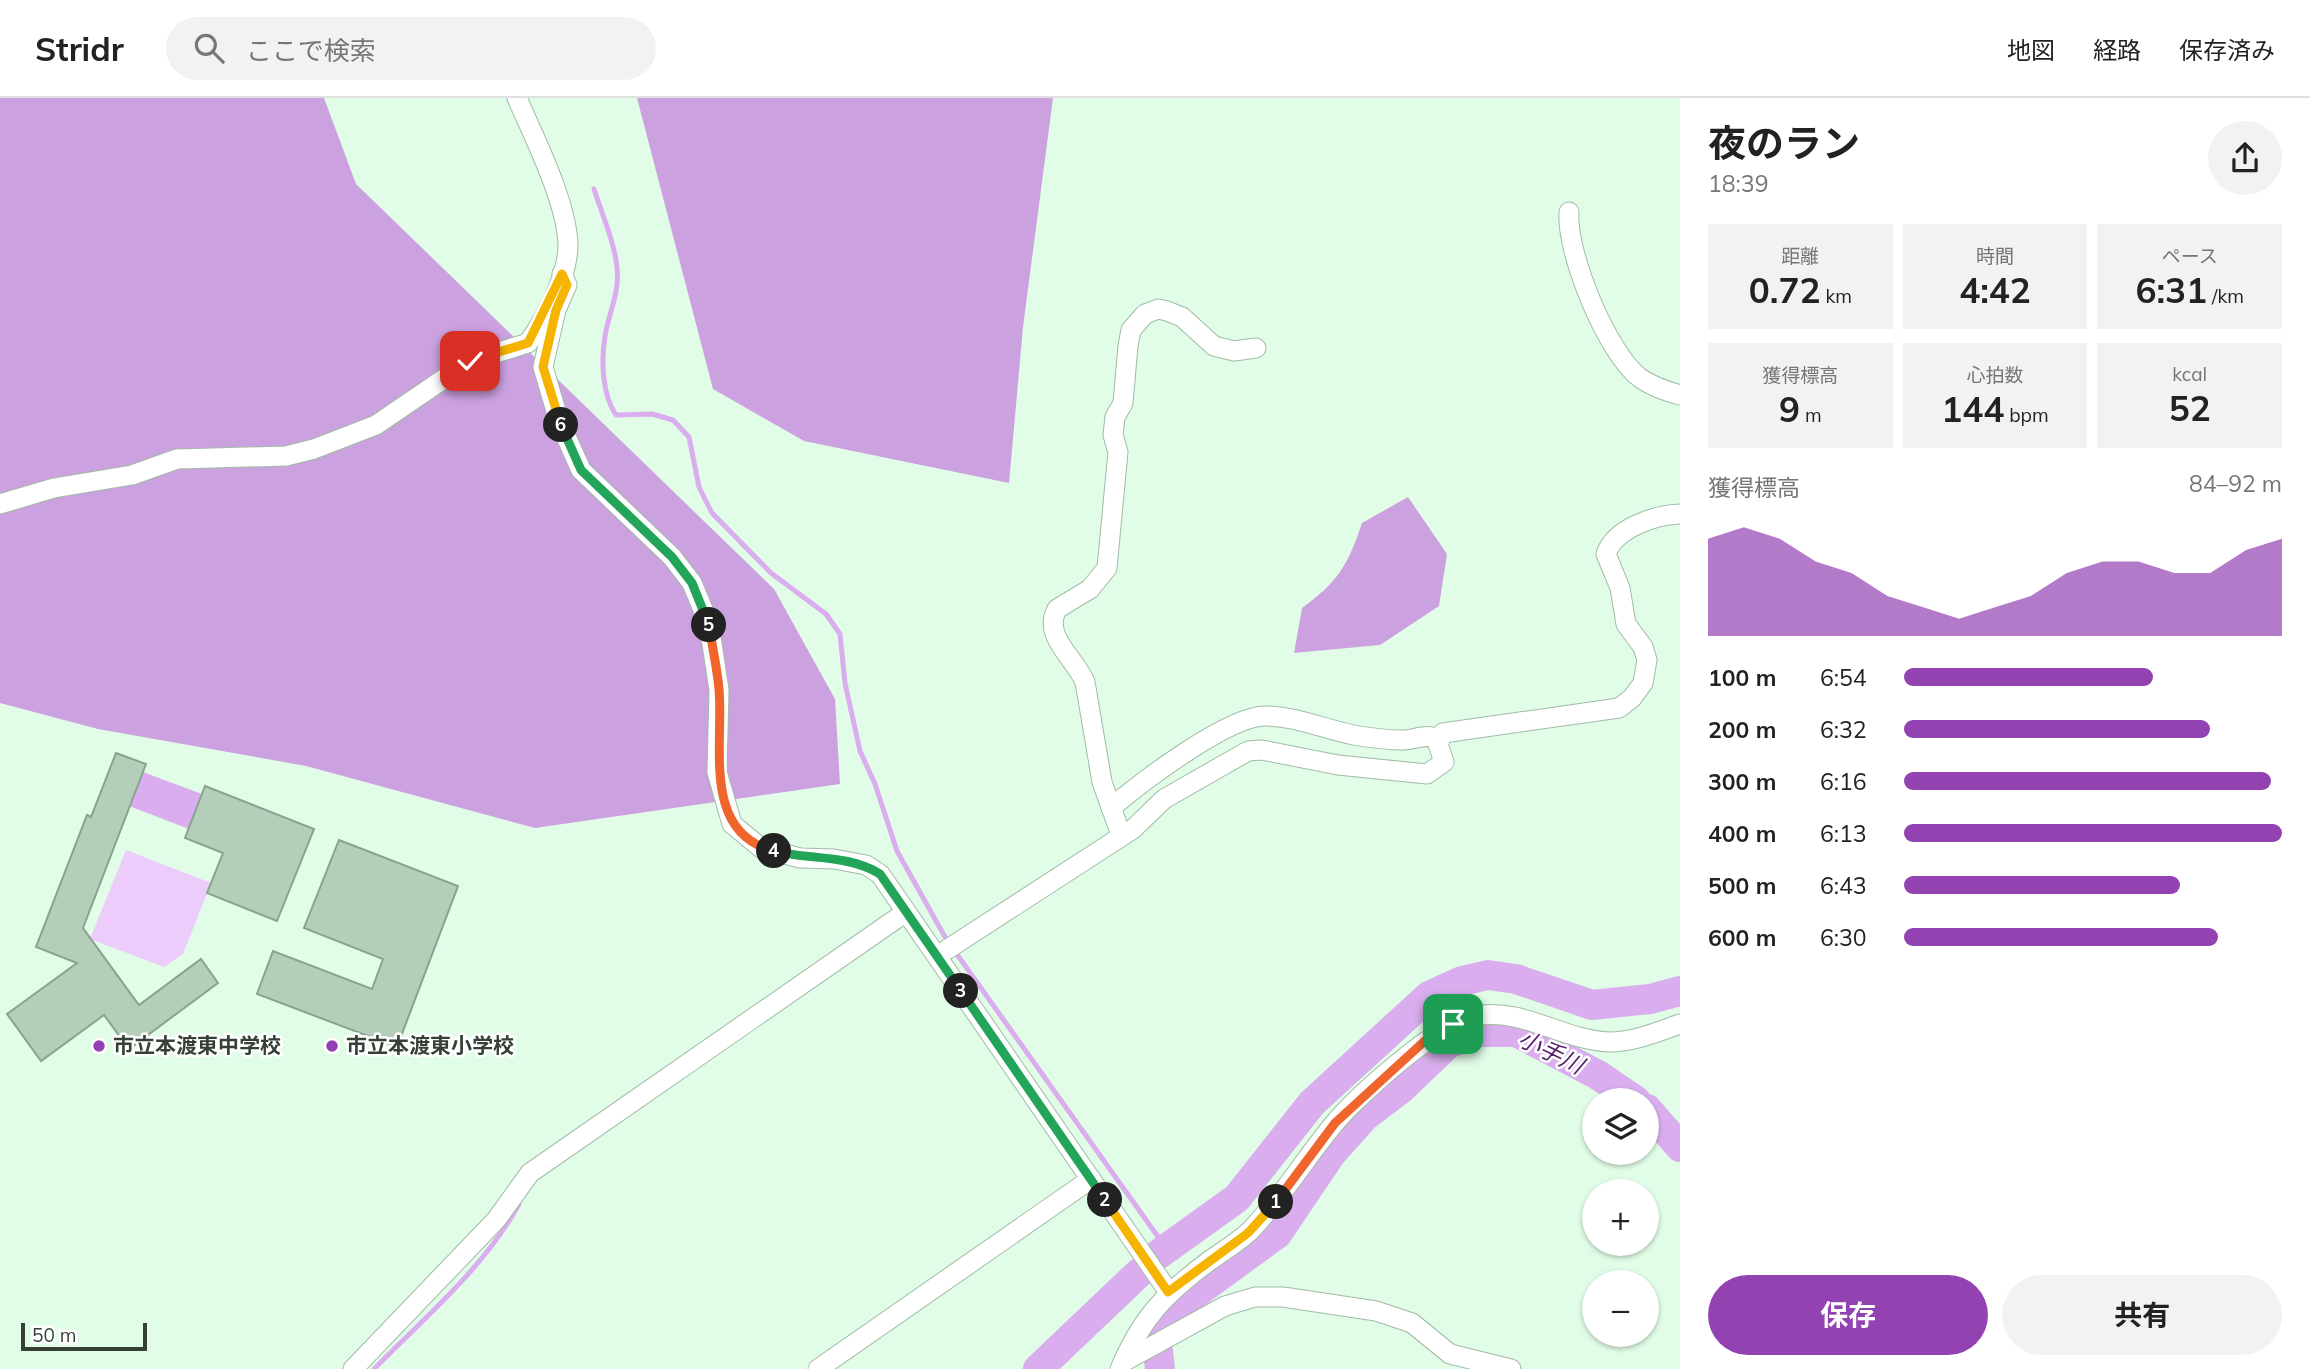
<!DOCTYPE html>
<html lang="ja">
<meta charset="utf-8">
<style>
:root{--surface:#fff;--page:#f2f2f2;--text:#222;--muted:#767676;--line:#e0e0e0;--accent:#9242b1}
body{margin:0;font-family:Mulish,"Noto Sans JP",sans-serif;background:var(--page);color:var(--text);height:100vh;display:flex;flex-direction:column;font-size:26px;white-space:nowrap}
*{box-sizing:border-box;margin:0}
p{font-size:23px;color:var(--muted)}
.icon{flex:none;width:38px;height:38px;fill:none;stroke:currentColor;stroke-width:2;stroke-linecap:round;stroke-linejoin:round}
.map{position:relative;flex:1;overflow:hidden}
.panel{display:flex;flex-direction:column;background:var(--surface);width:630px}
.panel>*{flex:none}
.tools{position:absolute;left:1582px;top:990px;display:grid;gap:14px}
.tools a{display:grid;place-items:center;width:77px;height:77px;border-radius:50%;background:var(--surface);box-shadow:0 2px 5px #0004;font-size:35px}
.scale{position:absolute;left:21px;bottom:18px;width:126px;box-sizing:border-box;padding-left:7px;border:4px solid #354037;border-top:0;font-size:19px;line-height:24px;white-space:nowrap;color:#354037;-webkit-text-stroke:5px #fff;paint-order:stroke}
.pin{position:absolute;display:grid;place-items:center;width:60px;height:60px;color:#fff;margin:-30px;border-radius:14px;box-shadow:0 4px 10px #0006}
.km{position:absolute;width:35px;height:35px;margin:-18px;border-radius:50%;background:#222;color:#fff;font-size:19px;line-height:35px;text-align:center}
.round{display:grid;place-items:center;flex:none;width:74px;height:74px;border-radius:37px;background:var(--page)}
.summary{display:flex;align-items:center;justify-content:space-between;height:119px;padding:0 28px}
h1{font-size:38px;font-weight:700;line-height:52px}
.stats{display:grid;grid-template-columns:repeat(3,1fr);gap:10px;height:119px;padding:7px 28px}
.stats div{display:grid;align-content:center;border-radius:0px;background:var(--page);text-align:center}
.stats b{font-size:35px;font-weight:700}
.stats small{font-size:19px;font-weight:400}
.stats p{font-size:19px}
.chart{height:196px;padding:14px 28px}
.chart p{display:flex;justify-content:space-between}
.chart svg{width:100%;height:126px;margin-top:7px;fill:var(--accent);opacity:.7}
.button{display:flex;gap:14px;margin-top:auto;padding:14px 28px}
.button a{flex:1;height:80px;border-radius:42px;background:var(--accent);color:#fff;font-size:28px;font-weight:700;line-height:80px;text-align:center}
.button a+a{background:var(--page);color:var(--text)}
ul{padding:0 28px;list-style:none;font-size:23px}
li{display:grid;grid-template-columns:112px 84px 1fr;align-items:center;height:52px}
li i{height:18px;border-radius:9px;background:var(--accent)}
header{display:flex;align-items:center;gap:42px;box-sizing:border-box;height:98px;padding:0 35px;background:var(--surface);border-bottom:2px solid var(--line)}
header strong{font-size:33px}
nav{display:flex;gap:38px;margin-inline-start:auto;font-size:24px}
.search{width:490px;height:63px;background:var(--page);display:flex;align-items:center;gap:18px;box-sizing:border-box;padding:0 24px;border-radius:38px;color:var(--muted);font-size:26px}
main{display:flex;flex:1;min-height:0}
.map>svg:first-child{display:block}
.green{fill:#ecccfa}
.forest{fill:#cca1e0}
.water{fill:#daaeee}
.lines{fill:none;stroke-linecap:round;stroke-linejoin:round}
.stream{stroke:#daaeee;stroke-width:5}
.river{stroke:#daaeee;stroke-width:30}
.building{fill:#b4ceba;stroke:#89a38f;stroke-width:2}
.minor-casing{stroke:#a1bba6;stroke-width:21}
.minor{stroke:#fff;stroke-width:19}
.split-1-casing{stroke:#fff;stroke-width:14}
.split-2-casing{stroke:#fff;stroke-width:14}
.split-3-casing{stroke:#fff;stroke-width:14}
.split-4-casing{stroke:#fff;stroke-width:14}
.split-5-casing{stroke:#fff;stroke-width:14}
.split-6-casing{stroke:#fff;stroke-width:14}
.split-7-casing{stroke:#fff;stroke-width:14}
.split-1{stroke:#f0652b;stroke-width:9}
.split-2{stroke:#f5b400;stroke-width:9}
.split-3{stroke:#22a559;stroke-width:9}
.split-4{stroke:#22a559;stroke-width:9}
.split-5{stroke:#f0652b;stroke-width:9}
.split-6{stroke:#22a559;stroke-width:9}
.split-7{stroke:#f5b400;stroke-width:9}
.poi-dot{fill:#9242b1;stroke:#fff;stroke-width:2.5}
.labels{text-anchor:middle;stroke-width:5;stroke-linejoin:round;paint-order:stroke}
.poi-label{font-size:21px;font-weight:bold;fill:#354037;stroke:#fff;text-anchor:start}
.water-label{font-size:23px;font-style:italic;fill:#531e67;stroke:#fff}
</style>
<header>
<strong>Stridr</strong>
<div class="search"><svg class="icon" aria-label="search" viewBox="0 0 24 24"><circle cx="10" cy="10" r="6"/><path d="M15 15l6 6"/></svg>ここで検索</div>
<nav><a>地図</a><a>経路</a><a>保存済み</a></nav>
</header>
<main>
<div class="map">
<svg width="1680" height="1271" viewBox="0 0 1680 1271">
<rect width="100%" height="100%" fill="#e1fde7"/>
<path class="green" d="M 126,752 L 211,785 L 183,856 L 164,869 L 90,841 Z"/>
<g class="forest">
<path d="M 0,0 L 324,0 L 356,86 L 774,491 L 835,601 L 840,686 L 535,730 L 306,668 L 98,631 L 0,605 Z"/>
<path d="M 637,0 L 1053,0 L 1023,229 L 1009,385 L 804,343 L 713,291 Z"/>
<path d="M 1408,399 L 1447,456 L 1439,508 L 1380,547 L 1294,555 L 1302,510 C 1338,484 1348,467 1362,425 Z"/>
</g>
<path class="water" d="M 143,674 L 202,696 L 189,731 L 129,708 Z"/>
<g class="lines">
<g class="stream">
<path d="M 594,91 C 602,116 614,143 617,169 C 620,194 609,214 605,238 C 601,262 602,297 616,317 L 652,316 L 673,322 L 689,339 L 699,389 L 712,415 L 771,475 L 826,516 L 840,536 L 845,585 L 860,653 L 875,686 L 897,753 L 945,839"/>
<path d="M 956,855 L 1166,1150"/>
<path d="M 374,1271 C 424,1220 485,1169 519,1106"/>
</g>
<g class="river">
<path d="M 1647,1011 L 1680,1049"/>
<path d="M 1159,1156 L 1237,1100 L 1312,1005 L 1429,898 L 1462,883 L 1488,877 L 1516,881 L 1592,907 L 1650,901 L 1680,893"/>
<path d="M 1038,1271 L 1139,1175"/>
<path d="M 1160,1271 L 1156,1236 L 1166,1217 L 1277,1136 L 1331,1056 L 1365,1018 L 1402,990 L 1449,945 L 1480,934 L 1516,934 L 1598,977 L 1636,1003"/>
</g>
</g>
<g class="building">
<path d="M 116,655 L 146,666 L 83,830 L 139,907 L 201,861 L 218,885 L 129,951 L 104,917 L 41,963 L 7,916 L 77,865 L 36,849 L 87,717 L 91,719 Z"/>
<path d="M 205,688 L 314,731 L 277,823 L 207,795 L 223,755 L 185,740 Z"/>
<path d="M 339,742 L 458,788 L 397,949 L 257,896 L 273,853 L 372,891 L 383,861 L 304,830 Z"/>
</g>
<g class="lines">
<defs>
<g id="minor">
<path d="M 1569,114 C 1566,155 1607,255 1640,280 C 1653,289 1666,293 1680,297"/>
<path d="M 562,176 L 567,187 L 556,212 L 543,269 L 559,323 L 581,372 L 672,459 L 692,485 L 709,526 L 719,592 L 717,674 L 732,726 L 761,750 L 800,760 L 834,761 L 866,767 L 880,776 L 1168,1193"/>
<path d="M 0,406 L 54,390 L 132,377 L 177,361 L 286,358 L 314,351 L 376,327 L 470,263 L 528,245 C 546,220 568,178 568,147 C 567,104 534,39 517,0"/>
<path d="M 1111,710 C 1140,685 1228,618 1265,618 C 1298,618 1328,633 1359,638 C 1373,640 1388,642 1402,642 C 1415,642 1426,635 1438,641"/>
<path d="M 1121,737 L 1102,684 L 1085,584 C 1075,560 1042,538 1057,511 L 1090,491 L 1107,470 L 1118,354 L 1113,337 L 1115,319 L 1123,305 L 1128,248 L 1131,232 L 1145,216 L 1158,211 L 1167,213 L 1182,219 L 1214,248 L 1234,253 L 1256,250"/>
<path d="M 937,858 L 1133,731 L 1164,701 L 1248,653 L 1262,652 L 1338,667 L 1427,676 L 1444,664 L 1438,646 L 1443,635 L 1619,610 L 1632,600 L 1643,585 L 1647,562 L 1643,549 L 1626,526 L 1620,490 L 1606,456 C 1615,430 1655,417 1680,416"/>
<path d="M 1123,1264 L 1225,1208 L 1255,1199 L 1283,1199 L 1376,1213 L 1412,1225 L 1450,1256 L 1511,1271"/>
<path d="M 353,1271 L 496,1122 L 530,1075 L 906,814"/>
<path d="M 818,1271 L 1091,1081"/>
<path d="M 1120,1271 C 1142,1219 1165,1196 1209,1163 C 1223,1153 1240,1143 1252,1131 C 1282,1099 1305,1061 1333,1027 C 1358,997 1438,925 1475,918 C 1522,909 1562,942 1609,944 C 1634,944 1657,934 1680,926"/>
</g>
</defs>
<use href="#minor" class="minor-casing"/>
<use href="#minor" class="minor"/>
</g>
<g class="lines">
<defs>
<path id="split-1" d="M 1276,1104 L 1335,1025 L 1429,939 L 1453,926"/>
<path id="split-2" d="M 1105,1102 L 1168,1194 L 1248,1135 L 1276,1104"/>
<path id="split-3" d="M 961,893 L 1105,1102"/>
<path id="split-4" d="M 774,753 C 809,762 848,756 880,776 L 961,893"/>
<path id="split-5" d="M 709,527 C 712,548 717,569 719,591 C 724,645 701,735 774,753"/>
<path id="split-6" d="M 561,327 L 581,372 L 672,459 L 692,485 L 709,527"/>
<path id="split-7" d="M 470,263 L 528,245 L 562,176 L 567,187 L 556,212 L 543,269 L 561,327"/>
</defs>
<use href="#split-1" class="split-1-casing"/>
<use href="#split-2" class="split-2-casing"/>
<use href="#split-3" class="split-3-casing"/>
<use href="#split-4" class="split-4-casing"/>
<use href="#split-5" class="split-5-casing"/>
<use href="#split-6" class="split-6-casing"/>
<use href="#split-7" class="split-7-casing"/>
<use href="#split-1" class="split-1"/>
<use href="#split-2" class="split-2"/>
<use href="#split-3" class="split-3"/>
<use href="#split-4" class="split-4"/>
<use href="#split-5" class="split-5"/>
<use href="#split-6" class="split-6"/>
<use href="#split-7" class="split-7"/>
</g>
<g class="poi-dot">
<circle cx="99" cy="948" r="7"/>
<circle cx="332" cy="948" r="7"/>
</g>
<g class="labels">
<g class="poi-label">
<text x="113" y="955">市立本渡東中学校</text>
<text x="346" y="955">市立本渡東小学校</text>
</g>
<g class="water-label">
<text transform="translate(1551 954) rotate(26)" y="8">小手川</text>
</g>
</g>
</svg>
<div class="tools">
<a><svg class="icon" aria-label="layers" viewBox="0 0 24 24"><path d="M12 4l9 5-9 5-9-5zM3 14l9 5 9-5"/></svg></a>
<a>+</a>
<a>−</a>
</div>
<div class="scale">50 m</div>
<div class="pin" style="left:1453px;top:926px;background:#1e9e55"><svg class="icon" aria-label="arrive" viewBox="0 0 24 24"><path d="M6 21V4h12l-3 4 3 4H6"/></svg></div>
<div class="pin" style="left:470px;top:263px;background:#d93025"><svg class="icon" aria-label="check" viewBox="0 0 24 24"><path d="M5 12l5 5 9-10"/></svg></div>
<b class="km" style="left:1276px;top:1104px">1</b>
<b class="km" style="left:1105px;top:1102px">2</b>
<b class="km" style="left:961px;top:893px">3</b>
<b class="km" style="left:774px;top:753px">4</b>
<b class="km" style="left:709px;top:527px">5</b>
<b class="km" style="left:561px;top:327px">6</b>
</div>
<section class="panel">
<div class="summary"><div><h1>夜のラン</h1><p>18:39</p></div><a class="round"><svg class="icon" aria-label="share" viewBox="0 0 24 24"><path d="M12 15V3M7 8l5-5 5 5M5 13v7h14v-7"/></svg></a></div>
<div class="stats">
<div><p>距離</p><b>0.72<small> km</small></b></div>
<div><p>時間</p><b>4:42</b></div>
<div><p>ペース</p><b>6:31<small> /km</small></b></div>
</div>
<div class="stats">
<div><p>獲得標高</p><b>9<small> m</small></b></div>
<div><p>心拍数</p><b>144<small> bpm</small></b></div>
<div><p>kcal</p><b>52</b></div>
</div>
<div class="chart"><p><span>獲得標高</span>84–92 m</p>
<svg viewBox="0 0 160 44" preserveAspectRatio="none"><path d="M0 44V10L10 6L20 10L30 18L40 22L50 30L60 34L70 38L80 34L90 30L100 22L110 18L120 18L130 22L140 22L150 14L160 10V44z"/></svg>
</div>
<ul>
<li><b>100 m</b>6:54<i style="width:66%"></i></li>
<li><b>200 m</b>6:32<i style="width:81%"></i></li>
<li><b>300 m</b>6:16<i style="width:97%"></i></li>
<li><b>400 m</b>6:13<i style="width:100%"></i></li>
<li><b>500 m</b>6:43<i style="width:73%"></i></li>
<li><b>600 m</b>6:30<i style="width:83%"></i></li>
</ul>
<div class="button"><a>保存</a><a>共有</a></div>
</section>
</main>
